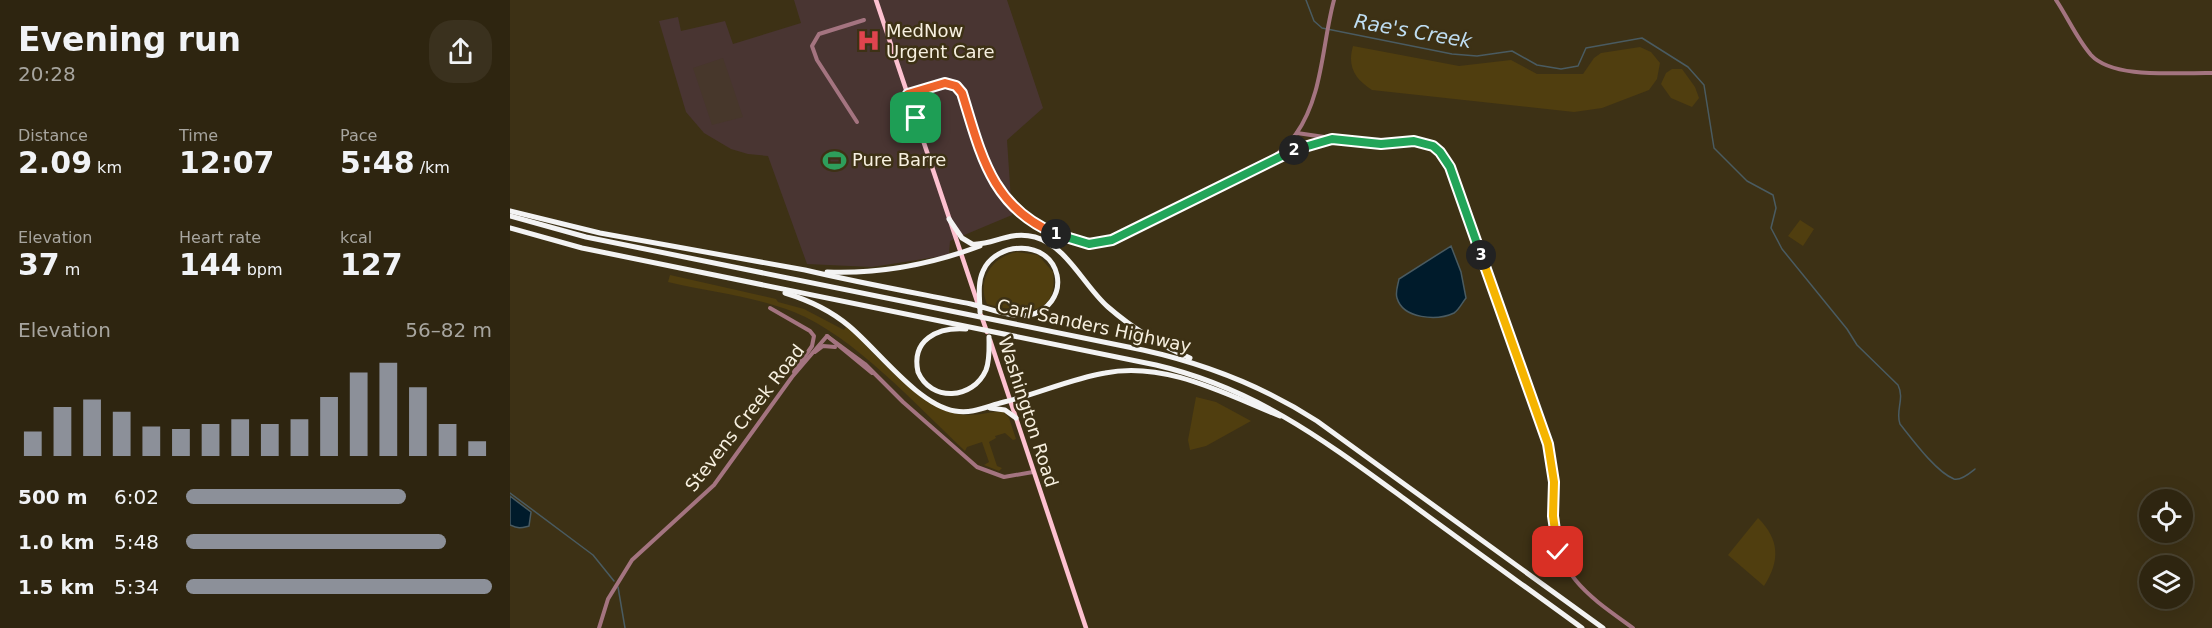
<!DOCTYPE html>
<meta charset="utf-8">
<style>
:root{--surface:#2e2510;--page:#3a311e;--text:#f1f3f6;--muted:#a7a59f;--line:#494230;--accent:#8c9099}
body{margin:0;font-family:"DejaVu Sans",sans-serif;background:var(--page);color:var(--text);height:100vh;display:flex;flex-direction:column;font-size:22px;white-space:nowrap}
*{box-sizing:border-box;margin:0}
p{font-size:20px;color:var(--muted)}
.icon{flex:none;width:33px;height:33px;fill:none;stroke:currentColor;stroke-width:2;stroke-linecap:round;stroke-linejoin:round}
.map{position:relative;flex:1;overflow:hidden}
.side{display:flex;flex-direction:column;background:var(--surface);width:510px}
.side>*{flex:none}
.controls{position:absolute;left:1629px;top:489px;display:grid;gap:12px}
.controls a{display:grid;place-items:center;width:54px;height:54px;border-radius:50%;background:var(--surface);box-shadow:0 6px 24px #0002,0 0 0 2px var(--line);font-size:30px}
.pin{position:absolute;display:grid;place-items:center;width:51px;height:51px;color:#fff;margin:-26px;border-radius:12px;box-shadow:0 3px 9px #0006}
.km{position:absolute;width:30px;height:30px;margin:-15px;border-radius:50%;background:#222;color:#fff;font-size:16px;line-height:30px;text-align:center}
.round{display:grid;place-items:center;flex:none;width:63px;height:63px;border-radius:24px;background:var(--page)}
.overview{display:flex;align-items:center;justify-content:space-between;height:102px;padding:0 18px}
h1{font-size:33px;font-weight:700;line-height:45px}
.stats{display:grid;grid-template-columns:repeat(3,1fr);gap:9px;height:102px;padding:6px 18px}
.stats div{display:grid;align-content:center}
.stats b{font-size:30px;font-weight:700}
.stats small{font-size:16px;font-weight:400}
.stats p{font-size:16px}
.chart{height:168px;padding:12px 18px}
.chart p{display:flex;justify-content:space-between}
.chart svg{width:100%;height:108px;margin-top:6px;stroke:var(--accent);stroke-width:6}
ul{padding:0 18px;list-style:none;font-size:20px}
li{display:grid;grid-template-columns:96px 72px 1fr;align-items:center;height:45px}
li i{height:15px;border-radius:8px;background:var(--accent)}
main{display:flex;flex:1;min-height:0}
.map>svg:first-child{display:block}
.commercial{fill:#493532}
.education{fill:#47372b}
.green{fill:#503e0f}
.water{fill:#001b2b;stroke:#4a5b61;stroke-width:1.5}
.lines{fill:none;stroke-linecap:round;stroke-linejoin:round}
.stream{stroke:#4a5b61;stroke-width:1.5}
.minor{stroke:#a47480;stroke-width:4}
.major{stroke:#fdc1d0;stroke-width:4.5}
.highway{stroke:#f3f3f3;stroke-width:5}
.split-1-casing{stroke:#fff;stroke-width:12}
.split-2-casing{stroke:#fff;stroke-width:12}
.split-3-casing{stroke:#fff;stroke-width:12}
.split-4-casing{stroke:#fff;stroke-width:12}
.split-1{stroke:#f0652b;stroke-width:8}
.split-2{stroke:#22a559;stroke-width:8}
.split-3{stroke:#22a559;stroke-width:8}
.split-4{stroke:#f5b400;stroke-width:8}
.labels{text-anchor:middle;stroke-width:5;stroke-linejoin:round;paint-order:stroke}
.poi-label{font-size:18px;fill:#f7f0e0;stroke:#3d3115;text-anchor:start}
.street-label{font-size:18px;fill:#f7f0e0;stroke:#3d3115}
.water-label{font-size:20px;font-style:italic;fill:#bfdef3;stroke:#3d3115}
</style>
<main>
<section class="side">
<div class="overview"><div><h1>Evening run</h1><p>20:28</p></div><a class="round"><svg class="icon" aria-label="share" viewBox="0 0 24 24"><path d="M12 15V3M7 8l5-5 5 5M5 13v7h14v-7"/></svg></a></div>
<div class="stats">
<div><p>Distance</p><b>2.09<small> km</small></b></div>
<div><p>Time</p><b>12:07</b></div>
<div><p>Pace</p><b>5:48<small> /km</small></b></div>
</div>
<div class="stats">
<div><p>Elevation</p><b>37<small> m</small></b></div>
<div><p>Heart rate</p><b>144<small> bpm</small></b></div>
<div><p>kcal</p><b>127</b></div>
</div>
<div class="chart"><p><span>Elevation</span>56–82 m</p>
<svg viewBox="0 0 160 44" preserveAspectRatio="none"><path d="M5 44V34M15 44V24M25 44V21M35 44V26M45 44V32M55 44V33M65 44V31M75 44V29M85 44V31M95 44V29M105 44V20M115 44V10M125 44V6M135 44V16M145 44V31M155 44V38"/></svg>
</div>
<ul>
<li><b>500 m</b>6:02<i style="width:72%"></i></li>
<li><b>1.0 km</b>5:48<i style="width:85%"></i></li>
<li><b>1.5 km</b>5:34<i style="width:100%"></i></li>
</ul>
</section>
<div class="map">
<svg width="1702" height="628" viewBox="0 0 1702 628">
<rect width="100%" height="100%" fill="#3d3115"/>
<path class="commercial" d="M 284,0 L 497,0 L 533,108 L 497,140 L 502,215 L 440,241 L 439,255 L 362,267 L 297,264 L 258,156 L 238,154 L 221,149 L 194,133 L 176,112 L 149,21 L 168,17 L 171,31 L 215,21 L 223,44 L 291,23 Z"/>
<path class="education" d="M 213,58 L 233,117 L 202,125 L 183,68 Z"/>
<g class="green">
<path d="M 843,46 L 949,66 L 1001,60 L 1027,74 L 1073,74 L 1084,58 L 1091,53 L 1130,47 L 1141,52 L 1150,63 L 1147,79 L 1139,90 L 1092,108 L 1064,112 L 862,90 C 845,79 837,67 843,46 Z"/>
<path d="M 1162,69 L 1172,69 L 1185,87 L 1189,98 L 1182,107 L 1161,98 L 1151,84 L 1156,73 Z"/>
<path d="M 1290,220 L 1304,229 L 1293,246 L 1278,236 Z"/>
<path d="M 507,252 L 528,255 L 543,272 C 549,321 508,312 477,304 C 466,280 483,256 507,252 Z"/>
<path d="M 160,275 L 266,299 L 268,302 L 294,309 L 334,330 L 336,327 L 339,329 C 367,355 409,408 448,414 C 463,417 479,412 493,411 L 499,418 L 506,439 L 503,440 L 495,433 L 485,436 L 486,438 L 479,442 L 487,466 L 492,468 L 489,471 L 474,465 L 479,462 L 472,442 L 457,447 L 455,451 C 407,406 344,336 284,312 C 243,296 200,292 158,282 Z"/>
<path d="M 686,397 L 706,402 L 741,421 L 696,446 L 680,450 L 678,440 Z"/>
<path d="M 1248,518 C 1270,540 1270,561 1254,586 L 1218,555 Z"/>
</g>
<g class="water">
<path d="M 941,246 L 951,272 L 956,298 C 952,303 949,310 944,313 C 927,321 893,319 887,298 C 885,292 888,285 889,279 Z"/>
<path d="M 0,496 L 21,512 L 19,526 C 11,528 9,529 0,525 Z"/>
</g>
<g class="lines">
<g class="stream">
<path d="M 796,0 L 804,21 L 812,28 L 942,54 L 967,56 L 1002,51 L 1027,65 L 1051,69 L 1068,66 L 1076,48 L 1132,38 L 1178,67 L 1194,85 L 1204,148 L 1237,181 L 1263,195 L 1266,208 L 1261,228 L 1272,249 L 1337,329 L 1347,345 L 1388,385 C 1395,399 1385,411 1390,424 C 1402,439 1426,472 1444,479 C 1451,481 1460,473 1465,469"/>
<path d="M 0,493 L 83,555 L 104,581"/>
<path d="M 108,587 L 115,628"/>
</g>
<g class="minor">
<path d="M 1546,0 C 1558,18 1567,39 1581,55 C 1604,80 1670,72 1702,73"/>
<path d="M 398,94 C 415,89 440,74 452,93 C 470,154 482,208 546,234 C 560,239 574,246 590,243 C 623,238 658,212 688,197 C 721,179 764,166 786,134 C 813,96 812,44 824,0"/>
<path d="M 347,122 L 307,60 L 302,46 L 309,34 L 354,20"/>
<path d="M 787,133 L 862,144 L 904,141 L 923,146 L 936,159 L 1038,444 C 1044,469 1042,492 1043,518 C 1046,576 1080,597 1123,628"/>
<path d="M 761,161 L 783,150 L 822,139"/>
<path d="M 260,308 L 300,331 L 304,336 L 302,346 L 284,372"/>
<path d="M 317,336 L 355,364 L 393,402 L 467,467 L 494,477 L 523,472"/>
<path d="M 317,336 L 362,373"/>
<path d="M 305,352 L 313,346 L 325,347"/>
<path d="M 89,628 L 98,599 L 122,560 L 204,485 L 282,377 L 317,336"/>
</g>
<g class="major">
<path d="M 366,0 L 469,307"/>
<path d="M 471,315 L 477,332"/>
<path d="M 480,340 L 576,628"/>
</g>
<g class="highway">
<path d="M 0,211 L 90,233 L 295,270 C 350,283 406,293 461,304 C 478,308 502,318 519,315 C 538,312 551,294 547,275 C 539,239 486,241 473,271 C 467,284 470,299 470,312"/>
<path d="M 0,216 L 76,237 L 633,350 C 696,364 753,386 807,421 L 1093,628"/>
<path d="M 439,219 L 452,238 L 462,244 C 483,246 498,230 525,237 C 557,246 574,286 598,307 C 622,328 650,345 680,358"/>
<path d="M 0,228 L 72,248 L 646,365 C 745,388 815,441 896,500 C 954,543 1013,585 1072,628"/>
<path d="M 317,272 C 369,274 422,264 470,246"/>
<path d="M 275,293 C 298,300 320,310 339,326 C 368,350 408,405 445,411 C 464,414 477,406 494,402 C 528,394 560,379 595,373 C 655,361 715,394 770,416"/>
<path d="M 456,329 C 427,327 401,340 408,372 C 421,402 463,400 476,370 C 480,360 479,348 479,337"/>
<path d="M 480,408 L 495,410 L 506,418"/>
</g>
</g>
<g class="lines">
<defs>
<path id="split-1" d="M 406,118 L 398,94 L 435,83 L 446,86 L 452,93 C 471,154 481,207 546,234"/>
<path id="split-2" d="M 546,234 L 579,244 L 602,240 L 784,150"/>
<path id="split-3" d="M 784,150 L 822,139 L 871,144 L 904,141 L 923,146 L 930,152 L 940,167 L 971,255"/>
<path id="split-4" d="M 971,255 L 1038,444 L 1044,482 L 1043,516 L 1048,552"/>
</defs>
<use href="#split-1" class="split-1-casing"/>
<use href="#split-2" class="split-2-casing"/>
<use href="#split-3" class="split-3-casing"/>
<use href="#split-4" class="split-4-casing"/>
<use href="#split-1" class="split-1"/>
<use href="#split-2" class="split-2"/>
<use href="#split-3" class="split-3"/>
<use href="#split-4" class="split-4"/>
</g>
<defs>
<symbol id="hospital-bare" viewBox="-9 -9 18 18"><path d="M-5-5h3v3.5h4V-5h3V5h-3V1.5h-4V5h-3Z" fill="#e0444e" stroke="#3d3115" stroke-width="2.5" paint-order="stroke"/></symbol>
<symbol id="stadium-bare" viewBox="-9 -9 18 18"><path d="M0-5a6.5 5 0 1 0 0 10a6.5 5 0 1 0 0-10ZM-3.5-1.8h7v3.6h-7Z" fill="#2e9e5b" stroke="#3d3115" stroke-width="2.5" paint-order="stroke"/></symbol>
</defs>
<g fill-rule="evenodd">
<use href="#hospital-bare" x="342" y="24" width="33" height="33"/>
<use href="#stadium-bare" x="308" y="144" width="33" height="33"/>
</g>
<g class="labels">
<g class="poi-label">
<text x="376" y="37">MedNow<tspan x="376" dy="21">Urgent Care</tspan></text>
<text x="342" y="166">Pure Barre</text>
</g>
<g class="street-label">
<text transform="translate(584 326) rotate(12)" y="6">Carl Sanders Highway</text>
<text transform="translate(518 412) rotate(72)" y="6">Washington Road</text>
<text transform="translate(235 418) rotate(-52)" y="6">Stevens Creek Road</text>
</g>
<g class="water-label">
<text transform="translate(903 31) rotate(10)" y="7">Rae's Creek</text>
</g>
</g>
</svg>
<div class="controls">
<a><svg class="icon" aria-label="locate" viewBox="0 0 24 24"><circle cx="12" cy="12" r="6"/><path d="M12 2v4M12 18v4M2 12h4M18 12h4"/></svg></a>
<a><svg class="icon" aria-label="layers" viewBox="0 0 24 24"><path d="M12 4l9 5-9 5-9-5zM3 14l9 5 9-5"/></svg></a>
</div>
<div class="pin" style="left:406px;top:118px;background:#1e9e55"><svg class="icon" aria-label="arrive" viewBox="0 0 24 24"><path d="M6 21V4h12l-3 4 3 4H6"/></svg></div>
<div class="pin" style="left:1048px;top:552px;background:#d93025"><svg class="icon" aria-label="check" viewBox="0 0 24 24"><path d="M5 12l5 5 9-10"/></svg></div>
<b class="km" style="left:546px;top:234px">1</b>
<b class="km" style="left:784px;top:150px">2</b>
<b class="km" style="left:971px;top:255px">3</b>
</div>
</main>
